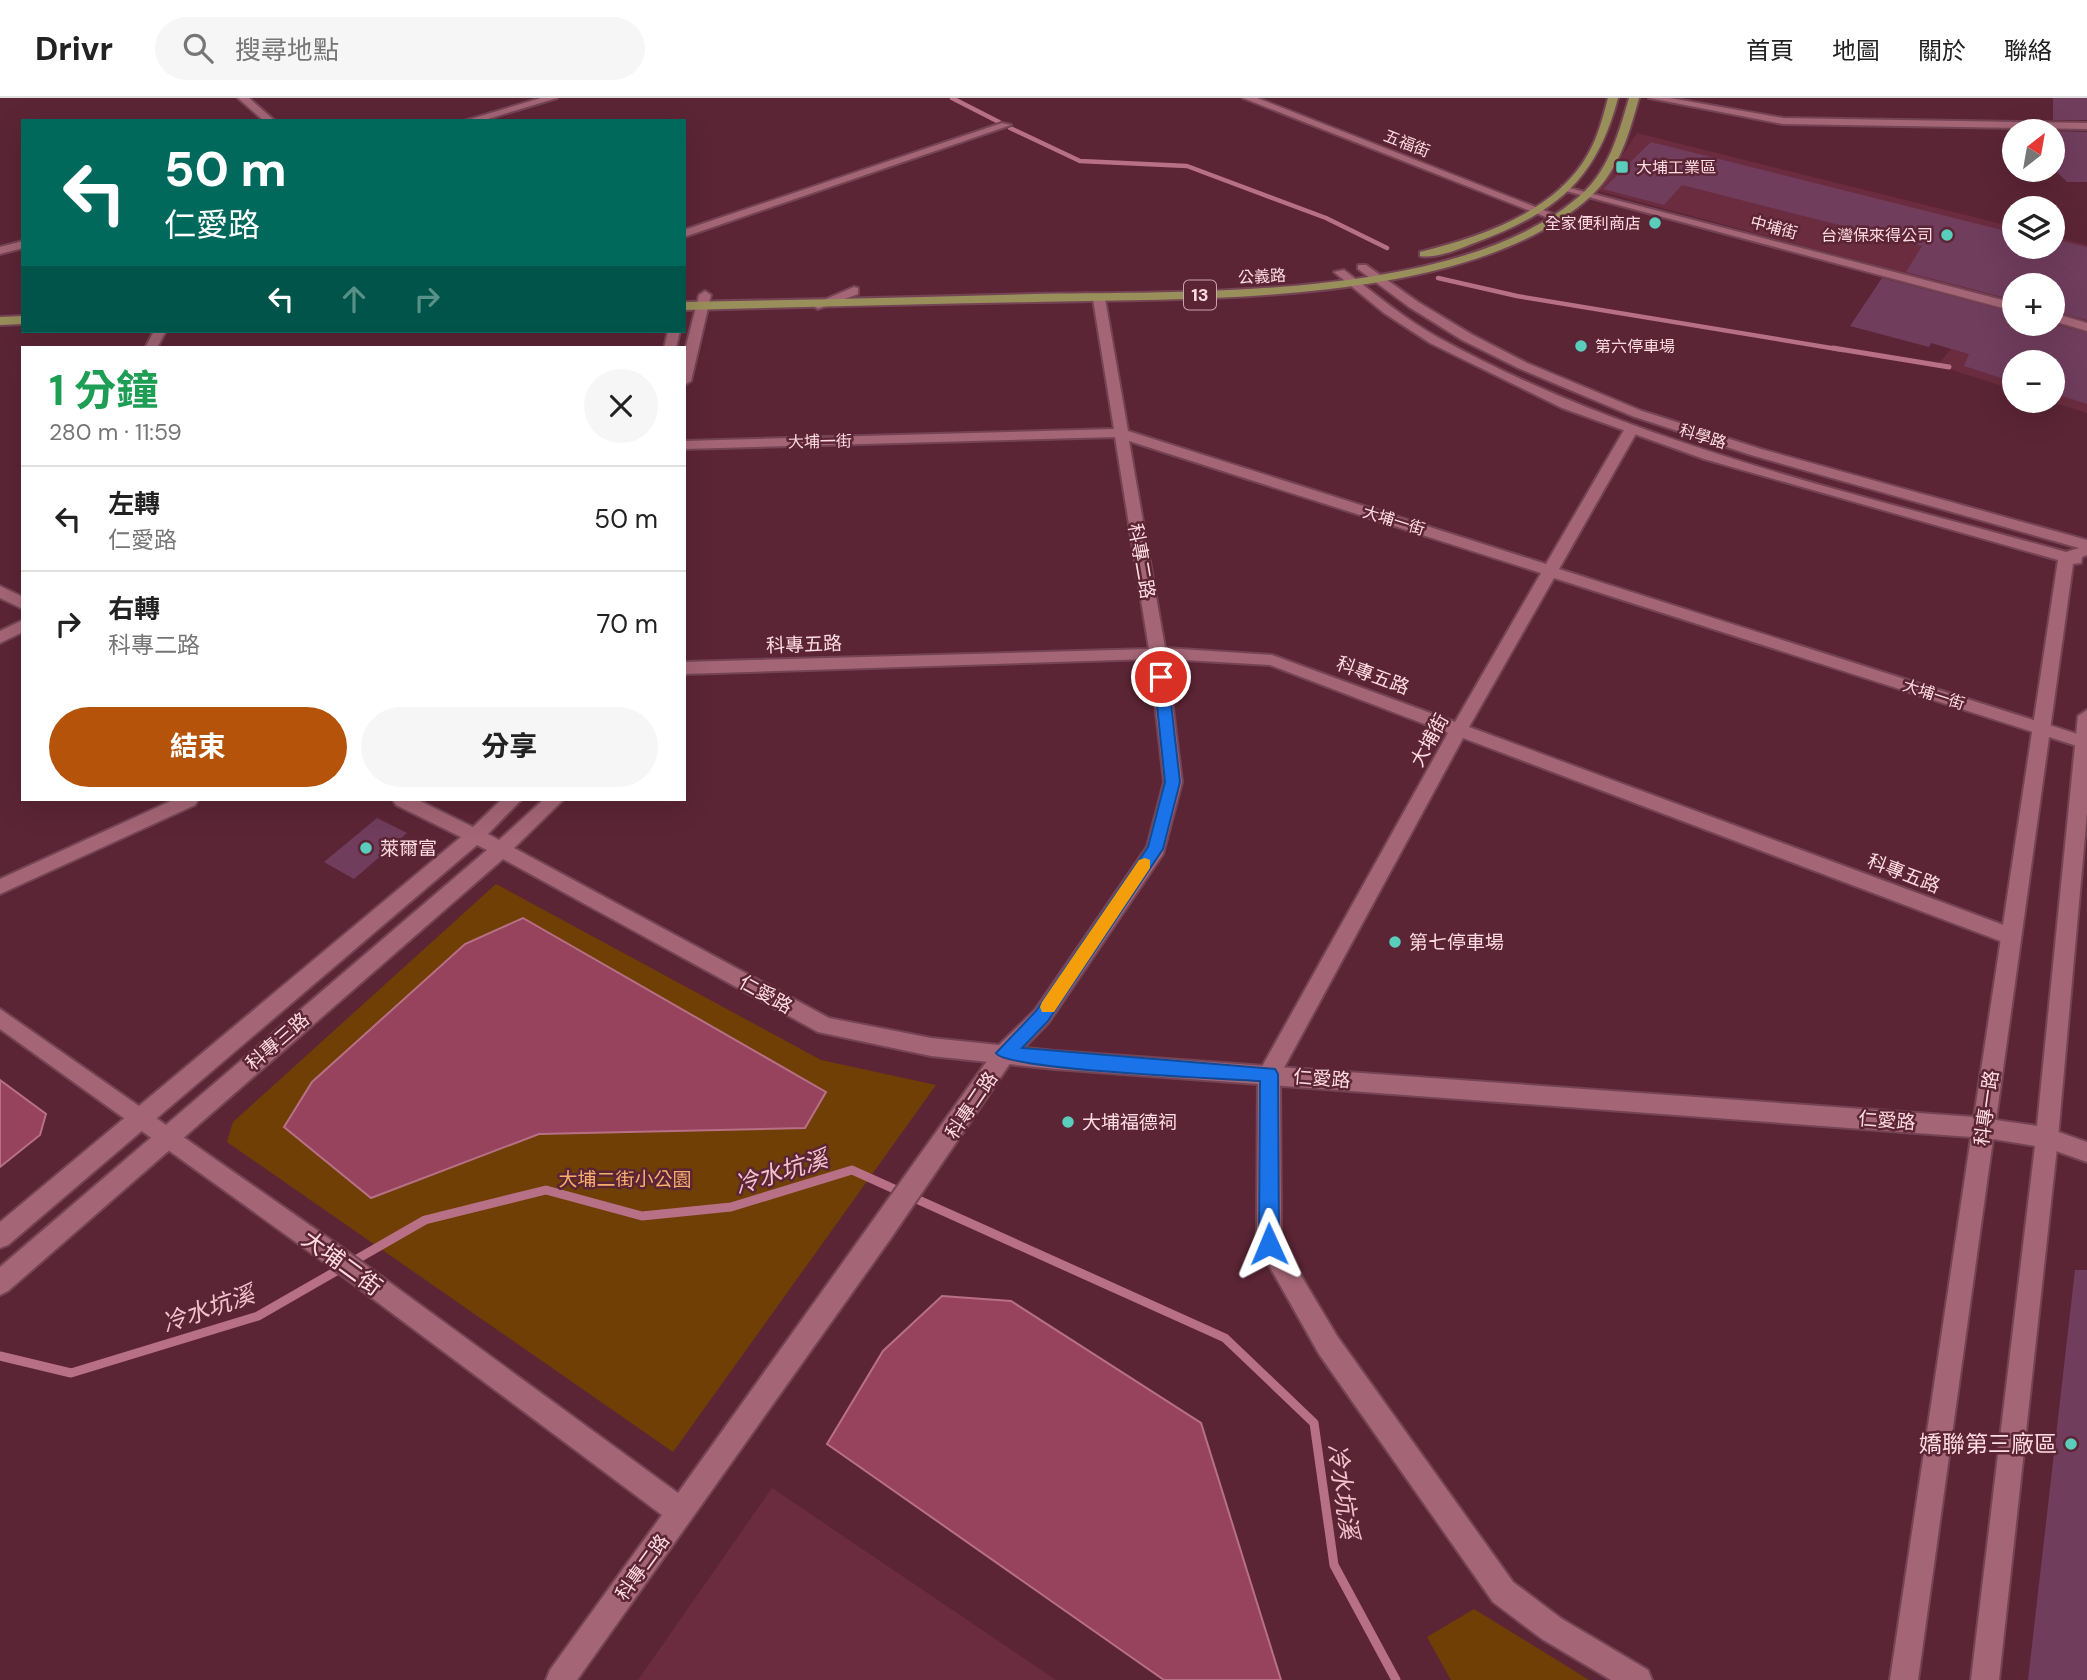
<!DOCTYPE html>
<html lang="zh-TW">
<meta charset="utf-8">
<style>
:root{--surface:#fff;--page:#f6f6f6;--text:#222;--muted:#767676;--line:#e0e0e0;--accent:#b45309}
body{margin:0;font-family:"DM Sans","Noto Sans TC",sans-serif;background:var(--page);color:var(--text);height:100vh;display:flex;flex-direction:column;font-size:26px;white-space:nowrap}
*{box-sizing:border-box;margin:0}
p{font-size:23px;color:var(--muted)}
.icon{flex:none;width:38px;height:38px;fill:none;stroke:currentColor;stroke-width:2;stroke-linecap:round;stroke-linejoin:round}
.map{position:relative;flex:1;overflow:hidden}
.drawer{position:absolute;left:21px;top:248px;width:665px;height:455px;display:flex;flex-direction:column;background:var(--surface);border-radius:0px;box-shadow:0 7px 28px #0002}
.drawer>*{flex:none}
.top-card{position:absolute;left:21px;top:21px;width:665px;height:214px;border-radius:0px;box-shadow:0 7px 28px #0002;background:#00695c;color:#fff;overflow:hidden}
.needle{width:46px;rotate:31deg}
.controls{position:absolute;left:2002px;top:21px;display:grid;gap:14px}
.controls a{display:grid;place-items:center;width:63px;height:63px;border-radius:50%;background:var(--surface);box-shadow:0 7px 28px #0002;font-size:35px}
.pin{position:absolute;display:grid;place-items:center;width:60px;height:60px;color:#fff;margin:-30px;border:4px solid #fff;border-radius:50%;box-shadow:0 2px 7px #0007}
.me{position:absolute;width:77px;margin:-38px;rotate:359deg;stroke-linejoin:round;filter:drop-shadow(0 0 5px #0008)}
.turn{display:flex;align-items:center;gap:24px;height:147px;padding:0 28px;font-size:32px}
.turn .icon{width:91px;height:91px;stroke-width:2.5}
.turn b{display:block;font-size:49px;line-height:60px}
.lanes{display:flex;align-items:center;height:66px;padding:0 28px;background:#0003;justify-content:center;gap:35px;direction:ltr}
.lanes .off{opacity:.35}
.round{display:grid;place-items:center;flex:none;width:74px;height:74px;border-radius:37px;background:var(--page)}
.head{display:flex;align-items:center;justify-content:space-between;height:119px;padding:0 28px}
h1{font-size:42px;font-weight:700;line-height:52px;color:#1e9e55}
.primary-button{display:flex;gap:14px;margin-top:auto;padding:14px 28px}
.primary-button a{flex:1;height:80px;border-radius:42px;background:var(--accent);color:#fff;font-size:28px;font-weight:700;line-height:80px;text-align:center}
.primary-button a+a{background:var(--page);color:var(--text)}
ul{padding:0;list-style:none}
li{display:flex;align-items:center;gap:21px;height:105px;padding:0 28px;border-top:2px solid var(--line)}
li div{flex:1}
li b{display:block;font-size:26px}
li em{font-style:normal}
header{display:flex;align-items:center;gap:42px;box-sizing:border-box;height:98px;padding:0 35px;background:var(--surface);border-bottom:2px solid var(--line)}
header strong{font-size:33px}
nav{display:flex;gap:38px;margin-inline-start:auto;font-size:24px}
.search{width:490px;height:63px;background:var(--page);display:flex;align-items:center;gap:18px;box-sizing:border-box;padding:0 24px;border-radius:38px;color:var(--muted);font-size:26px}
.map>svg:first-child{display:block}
.built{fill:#6b2c40;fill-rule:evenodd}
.green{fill:#6f3f05}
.water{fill:#98435d;stroke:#b77085;stroke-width:2}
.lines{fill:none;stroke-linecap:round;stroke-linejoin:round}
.stream-far2{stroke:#b77085;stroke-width:4.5}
.stream-far1{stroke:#b77085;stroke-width:5}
.stream{stroke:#b77085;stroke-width:9}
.building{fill:#703d5d}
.minor-casing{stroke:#744455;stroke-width:4}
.tertiary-casing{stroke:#744455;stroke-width:4}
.primary-casing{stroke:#744455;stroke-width:4}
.minor{fill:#a46576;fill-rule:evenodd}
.tertiary{fill:#a46576;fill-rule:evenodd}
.primary{fill:#988f5a;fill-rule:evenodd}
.route{fill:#1a73e8;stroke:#114b97;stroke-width:2}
.slow{fill:#f59e0b}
.poi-dot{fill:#5acebd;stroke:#5c2536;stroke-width:2.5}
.labels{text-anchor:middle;stroke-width:5;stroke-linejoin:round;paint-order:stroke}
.far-street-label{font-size:16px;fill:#fedae2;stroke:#5c2536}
.far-poi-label{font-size:16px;fill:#fedae2;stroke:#5c2536;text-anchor:start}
.shield{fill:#5c2536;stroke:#cda4ae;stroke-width:2}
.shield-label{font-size:18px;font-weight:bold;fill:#fedae2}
.street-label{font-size:19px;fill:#fedae2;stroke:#5c2536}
.poi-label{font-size:19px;fill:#fedae2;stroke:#5c2536;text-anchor:start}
.park-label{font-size:19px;fill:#f6ae6c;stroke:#5c2536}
.near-street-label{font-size:23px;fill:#fedae2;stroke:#5c2536}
.near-poi-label{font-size:23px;fill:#fedae2;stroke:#5c2536;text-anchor:end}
.near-water-label{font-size:24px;font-style:italic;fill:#f4c2ce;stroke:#5c2536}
</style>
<header>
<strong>Drivr</strong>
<div class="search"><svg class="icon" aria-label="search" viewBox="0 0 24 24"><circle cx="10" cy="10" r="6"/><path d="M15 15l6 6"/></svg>搜尋地點</div>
<nav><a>首頁</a><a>地圖</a><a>關於</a><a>聯絡</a></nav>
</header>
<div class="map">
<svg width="2087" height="1582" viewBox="0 0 2087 1582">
<rect width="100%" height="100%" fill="#5c2536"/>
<g class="built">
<path d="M1637,35L2014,129V149H2053V138L2087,147V315L2049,303H2053V264H2014V292L1937,267L1996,200L1599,93ZM2014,187H2053V226H2014Z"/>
<polygon points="772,1390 1056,1582 638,1582"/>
</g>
<g class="green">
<polygon points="496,786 821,962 936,987 673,1354 227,1044 233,1024"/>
<polygon points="1474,1511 1589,1582 1451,1582 1427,1539"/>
</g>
<g class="water">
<polygon points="523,820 826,994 805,1030 539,1036 371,1100 284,1029 312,984 465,846"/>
<polygon points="0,982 46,1016 40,1037 0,1069"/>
<polygon points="942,1198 1011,1203 1201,1325 1281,1582 1164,1582 827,1346 883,1253"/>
</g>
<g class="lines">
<g class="stream-far2">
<polyline points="952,0 999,24"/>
<polyline points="1010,30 1080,63 1187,68 1326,120 1387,150"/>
<polyline points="1438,180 1517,198 1843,252"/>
</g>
<polyline class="stream-far1" points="1833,250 1949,269"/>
<polyline class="stream" points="0,1258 71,1275 258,1218 425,1122 546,1092 642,1118 731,1109 852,1072 1225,1240 1314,1325 1334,1467 1396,1582"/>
</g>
<g class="building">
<rect x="2053" y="0" width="34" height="22"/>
<polygon points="2053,33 2087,34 2087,84 2067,84 2053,70"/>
<polygon points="1651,44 2014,135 2014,149 2053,149 2053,141 2087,149 2087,222 2053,213 2053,187 2014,187 2014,202 1906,174 1922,148 1682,87 1664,107 1603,91"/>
<polygon points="1882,180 2014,215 2014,226 2053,226 2087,235 2087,306 2053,295 2053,264 2014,264 2014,284 1964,268 1969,256 1931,245 1929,249 1850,228"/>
<polygon points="377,720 407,735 354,781 324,764"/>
<polygon points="2075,1172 2087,1172 2087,1582 2028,1582"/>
</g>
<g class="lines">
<g class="minor-casing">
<g id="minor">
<polygon points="238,0 249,0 275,23 264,23"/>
<polygon points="541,0 557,0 481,23 464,23"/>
<polygon points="1243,0 1257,0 1561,119 1551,121"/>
<polygon points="1649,0 1670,0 1783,20 2087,25 2087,31 1783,26"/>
<polygon points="1002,25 1011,27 684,139 684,132"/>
<polygon points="1562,88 2014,205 2014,213 1562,92"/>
<polygon points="23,143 23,150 0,156 0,149"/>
<polygon points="854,189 858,190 858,196 818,211 812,207"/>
<path d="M1099,197L1105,201L1128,333L1546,466L1624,332L1636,329L1638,332L1559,471L2087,639V649L2077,648L1554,480L1469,629L2017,832L2020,838L2017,844H2003L1463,640L1280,977L1281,1144L1337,1238L1513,1484L1562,1521L1648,1572L1652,1582H1611L1542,1541L1493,1504L1319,1256L1257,1146L1258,976L1448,635L1270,567L1167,561L1182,684L1163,756L1049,924L1013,961L891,1140L577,1582H546L550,1572L662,1417L325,1165L0,931V911L341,1149L678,1395L997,949L1035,912L1147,749L1164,684L1150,561L684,576V564L1149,551L1115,339L684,351V343L1114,331L1093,201ZM1129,343L1541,475L1455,624L1272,557L1165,550Z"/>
<polygon points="2053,215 2087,225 2087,233 2053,223"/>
<polygon points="154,233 166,233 157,250 145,250"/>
<polygon points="23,522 23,534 0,545 0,533"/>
<polygon points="173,702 198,702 195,707 0,796 0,781"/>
<polygon points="2047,1030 2087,1044 2087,1064 2039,1047 2036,1040 2039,1033"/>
</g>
</g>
<g class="tertiary-casing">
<g id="tertiary">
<path d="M1358,167H1366L1418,204L1471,236L1527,265L1642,313L1761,351L2087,442V457L2082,459L2081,465L2073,466L1996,1022L2037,1028L2078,618L2087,612V715L2058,1040L1999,1582H1971L2035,1048L1993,1041L1918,1582H1890L1971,1039L1055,971L931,958L818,934L503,761L8,1193L0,1197V1169L487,752L477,747L8,1147L0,1150V1124L461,739L396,707L393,702H418L473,729L501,702H521L488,736L499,742L543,702H563L514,750L829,920L931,940L1055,953L1974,1019L2058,462L1704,361L1562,310L1430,245L1384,215L1334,174L1344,172C1375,196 1405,221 1439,240C1633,347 1855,395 2066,454L2079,450L1751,357L1632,318L1518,270L1462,242L1409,209L1358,171Z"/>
<polygon points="705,193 711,197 691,283 684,287 684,256 699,197"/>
<polygon points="668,233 680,233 676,250 664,250"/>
<polygon points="0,488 23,499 23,511 0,500"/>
</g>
</g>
<g class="primary-casing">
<g id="primary">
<path d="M1608,0H1618C1596,83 1556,114 1477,144C1461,150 1437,161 1420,158V154C1480,139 1556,114 1588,56C1598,39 1603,19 1608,0Z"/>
<path d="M1629,0H1639C1629,36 1619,72 1591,98C1469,210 1191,200 1034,204C917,206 801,209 684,212V204C800,202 917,199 1033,196C1186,193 1465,204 1584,94C1610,69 1619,34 1629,0Z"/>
<polygon points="23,218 23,226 0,227 0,219"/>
</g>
</g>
<use href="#minor" class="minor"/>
<use href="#tertiary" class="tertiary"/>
<use href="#primary" class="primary"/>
</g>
<path class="route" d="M1161,574L1168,579L1180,684L1163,751L1048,923L1022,950L1275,971L1278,976L1279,1146L1276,1152L1269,1155L1262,1152L1259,1146L1260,983C1227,981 1005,972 996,955L1036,913L1148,749L1165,684L1154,579Z"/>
<polygon class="slow" points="1145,760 1150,762 1150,770 1054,914 1042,914 1040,909 1042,904 1139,762"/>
<g class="poi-dot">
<rect x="1615" y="62" width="14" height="14" rx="3.5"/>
<circle cx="1655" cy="125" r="7"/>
<circle cx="1947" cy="137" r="7"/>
<circle cx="1581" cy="248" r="7"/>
<circle cx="366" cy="750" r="7"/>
<circle cx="1395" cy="844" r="7"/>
<circle cx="1068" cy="1024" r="7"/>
<circle cx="2071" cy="1346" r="7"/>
</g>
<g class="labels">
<g class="far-street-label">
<text transform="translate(1407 45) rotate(21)" y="6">五福街</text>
<text transform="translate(1774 129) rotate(15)" y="6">中埔街</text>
<text transform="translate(1262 178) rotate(-3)" y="6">公義路</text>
<text transform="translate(1703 338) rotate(17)" y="6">科學路</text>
<text transform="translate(820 343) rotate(-1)" y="6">大埔一街</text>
<text transform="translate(1394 422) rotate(17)" y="6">大埔一街</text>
<text transform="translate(1934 596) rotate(18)" y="6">大埔一街</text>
</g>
<g class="far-poi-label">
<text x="1636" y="75">大埔工業區</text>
<text x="1641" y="131" text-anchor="end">全家便利商店</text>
<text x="1933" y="143" text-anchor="end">台灣保來得公司</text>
<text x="1595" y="254">第六停車場</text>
</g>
<rect class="shield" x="1184" y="182.5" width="32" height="29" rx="5"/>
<g class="shield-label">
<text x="1200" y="203">13</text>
</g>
<g class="street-label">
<text transform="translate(1142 463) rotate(80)" y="7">科專二路</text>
<text transform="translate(804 546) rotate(-2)" y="7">科專五路</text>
<text transform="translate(1373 577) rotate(20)" y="7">科專五路</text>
<text transform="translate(1429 642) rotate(-61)" y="7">大埔街</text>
<text transform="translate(1904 775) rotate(21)" y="7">科專五路</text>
<text transform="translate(766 896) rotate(29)" y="7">仁愛路</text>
<text transform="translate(277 943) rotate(-41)" y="7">科專三路</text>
<text transform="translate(1322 980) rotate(4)" y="7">仁愛路</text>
<text transform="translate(971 1007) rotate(-56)" y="7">科專二路</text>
<text transform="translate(1986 1010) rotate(-82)" y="7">科專一路</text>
<text transform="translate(1887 1022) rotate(4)" y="7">仁愛路</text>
<text transform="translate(642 1469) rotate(-54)" y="7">科專二路</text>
</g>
<g class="poi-label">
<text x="380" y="757">萊爾富</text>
<text x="1409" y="851">第七停車場</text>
<text x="1082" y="1031">大埔福德祠</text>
</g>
<g class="park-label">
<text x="625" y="1088">大埔二街小公園</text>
</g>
<g class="near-street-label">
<text transform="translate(342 1165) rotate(36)" y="8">大埔二街</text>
</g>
<g class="near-poi-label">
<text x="2057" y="1354">嬌聯第三廠區</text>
</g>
<g class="near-water-label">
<text transform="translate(781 1074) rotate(-17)" y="8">冷水坑溪</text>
<text transform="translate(208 1211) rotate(-19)" y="8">冷水坑溪</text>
<text transform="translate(1343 1393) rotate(82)" y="8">冷水坑溪</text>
</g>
</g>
</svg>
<div class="controls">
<a><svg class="needle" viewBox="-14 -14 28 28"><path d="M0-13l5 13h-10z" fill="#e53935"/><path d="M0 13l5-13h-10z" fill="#767676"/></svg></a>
<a><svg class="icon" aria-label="layers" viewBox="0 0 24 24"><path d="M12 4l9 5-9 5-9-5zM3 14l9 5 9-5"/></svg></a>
<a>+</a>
<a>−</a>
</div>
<div class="pin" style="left:1161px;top:579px;background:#d93025"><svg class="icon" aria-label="arrive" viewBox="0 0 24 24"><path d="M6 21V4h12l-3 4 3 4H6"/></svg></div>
<svg class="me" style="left:1269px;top:1146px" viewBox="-20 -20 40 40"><path d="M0-17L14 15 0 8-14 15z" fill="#1a73e8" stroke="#fff" stroke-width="4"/></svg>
<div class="top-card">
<div class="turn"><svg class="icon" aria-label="left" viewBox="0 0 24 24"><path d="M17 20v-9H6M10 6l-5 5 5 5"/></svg><div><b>50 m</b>仁愛路</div></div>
<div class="lanes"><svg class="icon" aria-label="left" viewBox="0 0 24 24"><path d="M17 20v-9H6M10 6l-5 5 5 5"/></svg><svg class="icon off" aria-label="ahead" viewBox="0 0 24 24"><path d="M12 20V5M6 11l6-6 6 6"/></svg><svg class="icon off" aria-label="right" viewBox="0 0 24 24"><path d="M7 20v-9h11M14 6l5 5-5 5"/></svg></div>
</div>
<section class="drawer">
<div class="head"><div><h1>1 分鐘</h1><p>280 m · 11:59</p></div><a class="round"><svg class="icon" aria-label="close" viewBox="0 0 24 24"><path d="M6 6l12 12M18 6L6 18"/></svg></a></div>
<ul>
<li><svg class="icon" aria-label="left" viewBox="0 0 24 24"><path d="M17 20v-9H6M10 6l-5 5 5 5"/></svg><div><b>左轉</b><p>仁愛路</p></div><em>50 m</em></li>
<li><svg class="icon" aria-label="right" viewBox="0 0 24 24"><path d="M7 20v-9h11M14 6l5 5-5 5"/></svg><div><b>右轉</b><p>科專二路</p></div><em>70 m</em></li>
</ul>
<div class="primary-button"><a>結束</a><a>分享</a></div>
</section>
</div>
